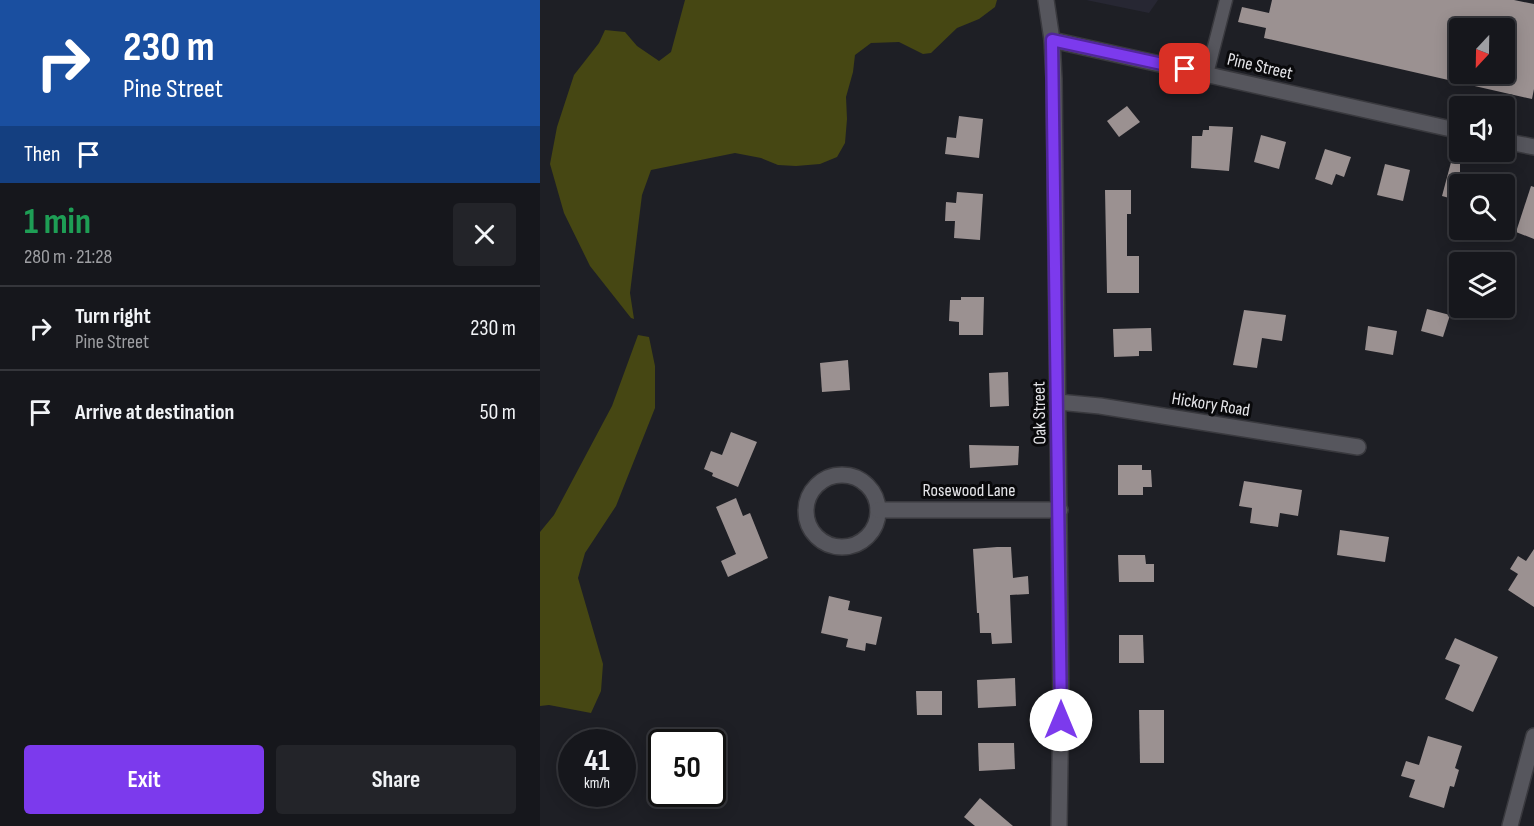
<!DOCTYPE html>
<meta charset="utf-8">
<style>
:root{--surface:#16171c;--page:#232429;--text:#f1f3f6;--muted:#9e9fa3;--line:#35363b;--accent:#7c3aed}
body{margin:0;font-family:"Sofia Sans Condensed",sans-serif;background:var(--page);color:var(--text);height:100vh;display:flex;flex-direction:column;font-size:22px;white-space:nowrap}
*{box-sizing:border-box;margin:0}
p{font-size:20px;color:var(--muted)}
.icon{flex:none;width:33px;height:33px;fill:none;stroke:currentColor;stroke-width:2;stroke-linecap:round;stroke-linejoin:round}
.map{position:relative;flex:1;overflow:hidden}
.details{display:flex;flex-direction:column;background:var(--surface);width:540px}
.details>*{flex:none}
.hud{background:#1a4fa0;color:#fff;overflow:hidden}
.needle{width:39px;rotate:202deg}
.buttons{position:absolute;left:909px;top:18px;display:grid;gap:12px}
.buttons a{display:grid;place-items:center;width:66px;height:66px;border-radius:6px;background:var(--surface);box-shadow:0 3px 15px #0003,0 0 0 2px var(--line);font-size:30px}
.speed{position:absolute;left:18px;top:729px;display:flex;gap:12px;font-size:30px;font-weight:700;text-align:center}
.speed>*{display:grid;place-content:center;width:78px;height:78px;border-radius:50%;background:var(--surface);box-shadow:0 3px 15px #0003,0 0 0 2px var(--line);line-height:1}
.speed small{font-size:15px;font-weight:400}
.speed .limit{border:3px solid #111;border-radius:9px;background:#fff;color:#111}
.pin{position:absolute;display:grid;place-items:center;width:51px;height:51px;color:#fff;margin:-26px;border-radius:12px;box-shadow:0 3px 9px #0006}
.me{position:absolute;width:66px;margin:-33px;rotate:0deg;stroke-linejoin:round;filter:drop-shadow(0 0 4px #0008)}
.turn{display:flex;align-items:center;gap:21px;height:126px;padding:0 24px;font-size:27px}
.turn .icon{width:78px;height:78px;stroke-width:2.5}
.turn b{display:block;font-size:42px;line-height:51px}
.then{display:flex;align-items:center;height:57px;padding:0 24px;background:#0003;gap:12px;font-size:22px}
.round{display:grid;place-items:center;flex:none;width:63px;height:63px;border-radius:6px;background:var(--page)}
.overview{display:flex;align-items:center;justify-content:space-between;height:102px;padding:0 24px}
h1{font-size:36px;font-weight:700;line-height:45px;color:#1e9e55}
.primary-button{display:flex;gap:12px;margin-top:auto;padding:12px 24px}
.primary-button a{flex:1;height:69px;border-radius:6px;background:var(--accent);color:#fff;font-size:24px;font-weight:700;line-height:69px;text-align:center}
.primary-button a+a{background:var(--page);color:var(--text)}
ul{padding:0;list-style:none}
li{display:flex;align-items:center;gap:18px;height:84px;padding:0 24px;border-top:2px solid var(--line)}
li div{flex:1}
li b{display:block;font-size:22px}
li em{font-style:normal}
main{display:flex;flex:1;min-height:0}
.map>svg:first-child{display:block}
.built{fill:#272733}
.green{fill:#464713}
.building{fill:#9b9191;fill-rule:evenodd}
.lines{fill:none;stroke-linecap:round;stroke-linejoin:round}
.service-casing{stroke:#39393e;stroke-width:15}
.minor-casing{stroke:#39393e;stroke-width:18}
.secondary-casing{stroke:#39393e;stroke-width:18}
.service{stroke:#56565d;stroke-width:12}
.minor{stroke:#56565d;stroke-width:15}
.secondary{stroke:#56565d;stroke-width:15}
.route-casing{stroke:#51269a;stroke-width:15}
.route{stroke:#7c3aed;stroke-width:10}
.labels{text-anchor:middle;stroke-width:6;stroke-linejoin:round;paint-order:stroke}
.street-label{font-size:18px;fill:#e5e5e9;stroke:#09090b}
</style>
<main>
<section class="details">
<div class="hud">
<div class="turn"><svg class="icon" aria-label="right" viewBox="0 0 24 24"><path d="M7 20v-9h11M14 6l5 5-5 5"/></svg><div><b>230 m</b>Pine Street</div></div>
<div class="then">Then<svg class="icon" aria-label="arrive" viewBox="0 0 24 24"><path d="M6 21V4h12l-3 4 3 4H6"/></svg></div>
</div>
<div class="overview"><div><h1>1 min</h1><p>280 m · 21:28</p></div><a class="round"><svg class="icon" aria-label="close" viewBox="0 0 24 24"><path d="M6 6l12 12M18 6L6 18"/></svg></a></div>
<ul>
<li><svg class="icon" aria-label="right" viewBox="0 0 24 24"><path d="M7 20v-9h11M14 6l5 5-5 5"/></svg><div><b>Turn right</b><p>Pine Street</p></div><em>230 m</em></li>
<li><svg class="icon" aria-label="arrive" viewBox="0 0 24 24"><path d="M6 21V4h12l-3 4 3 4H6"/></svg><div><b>Arrive at destination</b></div><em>50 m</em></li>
</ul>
<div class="primary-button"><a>Exit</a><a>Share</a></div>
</section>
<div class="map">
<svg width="994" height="826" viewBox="0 0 994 826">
<rect width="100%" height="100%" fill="#1e1f25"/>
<polygon class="built" points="546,0 618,0 609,13"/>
<g class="green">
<polygon points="145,0 457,0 455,7 439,19 417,28 391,53 383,54 359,42 331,43 315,55 313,72 306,97 307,119 305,143 297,157 280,164 256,166 238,165 221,158 195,153 111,170 102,195 99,219 90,293 94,319 91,318 50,266 24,213 10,164 17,127 34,75 59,43 65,30 85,32 97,46 119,61 131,52"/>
<polygon points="98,335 109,337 115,366 115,408 76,506 45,553 38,578 63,664 61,691 51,713 9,705 0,706 0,532 14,515 72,406"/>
</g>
<g class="building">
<path d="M732,0H974L994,4V89L992,99L724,38L726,28L698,22L702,7L729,13ZM920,28H964V74H920Z"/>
<polygon points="587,106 600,122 579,137 567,121"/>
<polygon points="419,116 443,119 439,158 405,154 407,137 416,138"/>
<polygon points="669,126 693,127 689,171 651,168 652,136 662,136 663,130 669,130"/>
<polygon points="721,135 746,142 739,169 714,162"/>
<polygon points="785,149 811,157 804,177 796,174 792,185 775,179"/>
<polygon points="914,151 920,152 920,201 902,196"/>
<polygon points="845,164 870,170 863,201 837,195"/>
<polygon points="991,186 994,187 994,239 976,232"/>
<polygon points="565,190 591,190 591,214 587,214 587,256 599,256 599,293 567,293"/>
<polygon points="417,192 443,194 440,240 414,238 415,221 405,221 406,202 416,203"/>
<polygon points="421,297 444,297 443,335 419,335 419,322 409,321 410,300 421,300"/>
<polygon points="887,309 910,315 903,337 881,331"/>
<polygon points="704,310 746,315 742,341 722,338 717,368 693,365"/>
<polygon points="828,326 857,331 853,355 825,350"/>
<polygon points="611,328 612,351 599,351 599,356 574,357 573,329"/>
<polygon points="308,360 310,390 282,392 280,363"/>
<polygon points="468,372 469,406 450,407 449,373"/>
<polygon points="191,432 217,442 198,487 172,476 173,473 164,469 171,451 182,455"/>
<polygon points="429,445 479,446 478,465 430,468"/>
<polygon points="578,465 602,465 602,470 611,470 612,487 603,487 603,495 578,495"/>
<polygon points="704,481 762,490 758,516 740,513 738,527 710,523 712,508 699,506"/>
<polygon points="196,498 203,516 210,513 228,558 188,577 181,561 196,554 176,507"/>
<polygon points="800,530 849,537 845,562 797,555"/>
<polygon points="457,547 471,547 473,578 488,576 489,594 470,595 472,643 452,644 451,633 440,633 439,613 437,613 433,549"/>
<polygon points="994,549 994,607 968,590 978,574 970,569 978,556 986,561"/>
<polygon points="578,555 605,555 606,564 614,564 614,582 579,582"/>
<polygon points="289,596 310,601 308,610 342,617 336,645 326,643 325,651 306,647 308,639 281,633"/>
<polygon points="579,635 603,635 604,663 579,663"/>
<polygon points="915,638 958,657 933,712 905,699 920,665 905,659"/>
<polygon points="475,678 476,706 438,708 437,680"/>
<polygon points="376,691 402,691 402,715 377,715"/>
<polygon points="599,710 624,710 624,763 600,763"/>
<polygon points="888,736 922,746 915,768 919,770 914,787 910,786 904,808 869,797 875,780 861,776 866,761 879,765"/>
<polygon points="438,743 474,743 475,769 439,771"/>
<polygon points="440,798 473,826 435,826 424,817"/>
</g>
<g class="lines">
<g class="service-casing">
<polyline id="service" points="667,74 686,0"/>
</g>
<g class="minor-casing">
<g id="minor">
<polyline points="518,402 560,406 818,447"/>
<circle cx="302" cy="511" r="36"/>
<polyline points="338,510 520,510"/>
<polyline points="970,826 994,736"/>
</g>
</g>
<g class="secondary-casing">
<g id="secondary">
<polyline points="506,0 512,40 514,79 521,702 519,826"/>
<polyline points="512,40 920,131"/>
<polyline points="964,141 994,147"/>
</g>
</g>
<use href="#service" class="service"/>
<use href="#minor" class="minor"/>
<use href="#secondary" class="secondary"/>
</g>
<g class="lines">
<g class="route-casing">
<polyline id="route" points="521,720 512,40 645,69"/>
</g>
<use href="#route" class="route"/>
</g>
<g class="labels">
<g class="street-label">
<text transform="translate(720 66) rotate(13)" y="6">Pine Street</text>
<text transform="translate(671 404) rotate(9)" y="6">Hickory Road</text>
<text transform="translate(499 413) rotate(-91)" y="6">Oak Street</text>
<text x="429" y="496">Rosewood Lane</text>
</g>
</g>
</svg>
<div class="buttons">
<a><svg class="needle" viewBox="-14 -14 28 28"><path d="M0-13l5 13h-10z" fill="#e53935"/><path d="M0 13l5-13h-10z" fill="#9e9fa3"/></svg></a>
<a><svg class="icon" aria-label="sound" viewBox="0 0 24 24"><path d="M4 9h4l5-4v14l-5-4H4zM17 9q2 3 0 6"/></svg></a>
<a><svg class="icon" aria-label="search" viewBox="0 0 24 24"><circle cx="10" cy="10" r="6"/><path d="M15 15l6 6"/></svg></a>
<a><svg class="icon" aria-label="layers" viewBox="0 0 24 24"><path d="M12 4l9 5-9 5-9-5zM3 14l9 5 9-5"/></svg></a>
</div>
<div class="speed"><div>41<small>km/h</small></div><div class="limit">50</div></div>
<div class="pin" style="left:645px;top:69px;background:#d93025"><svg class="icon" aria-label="arrive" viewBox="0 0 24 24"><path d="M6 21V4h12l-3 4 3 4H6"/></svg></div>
<svg class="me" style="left:521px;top:720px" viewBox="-20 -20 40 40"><circle r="19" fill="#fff"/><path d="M0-13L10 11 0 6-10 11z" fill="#7c3aed"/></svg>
</div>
</main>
